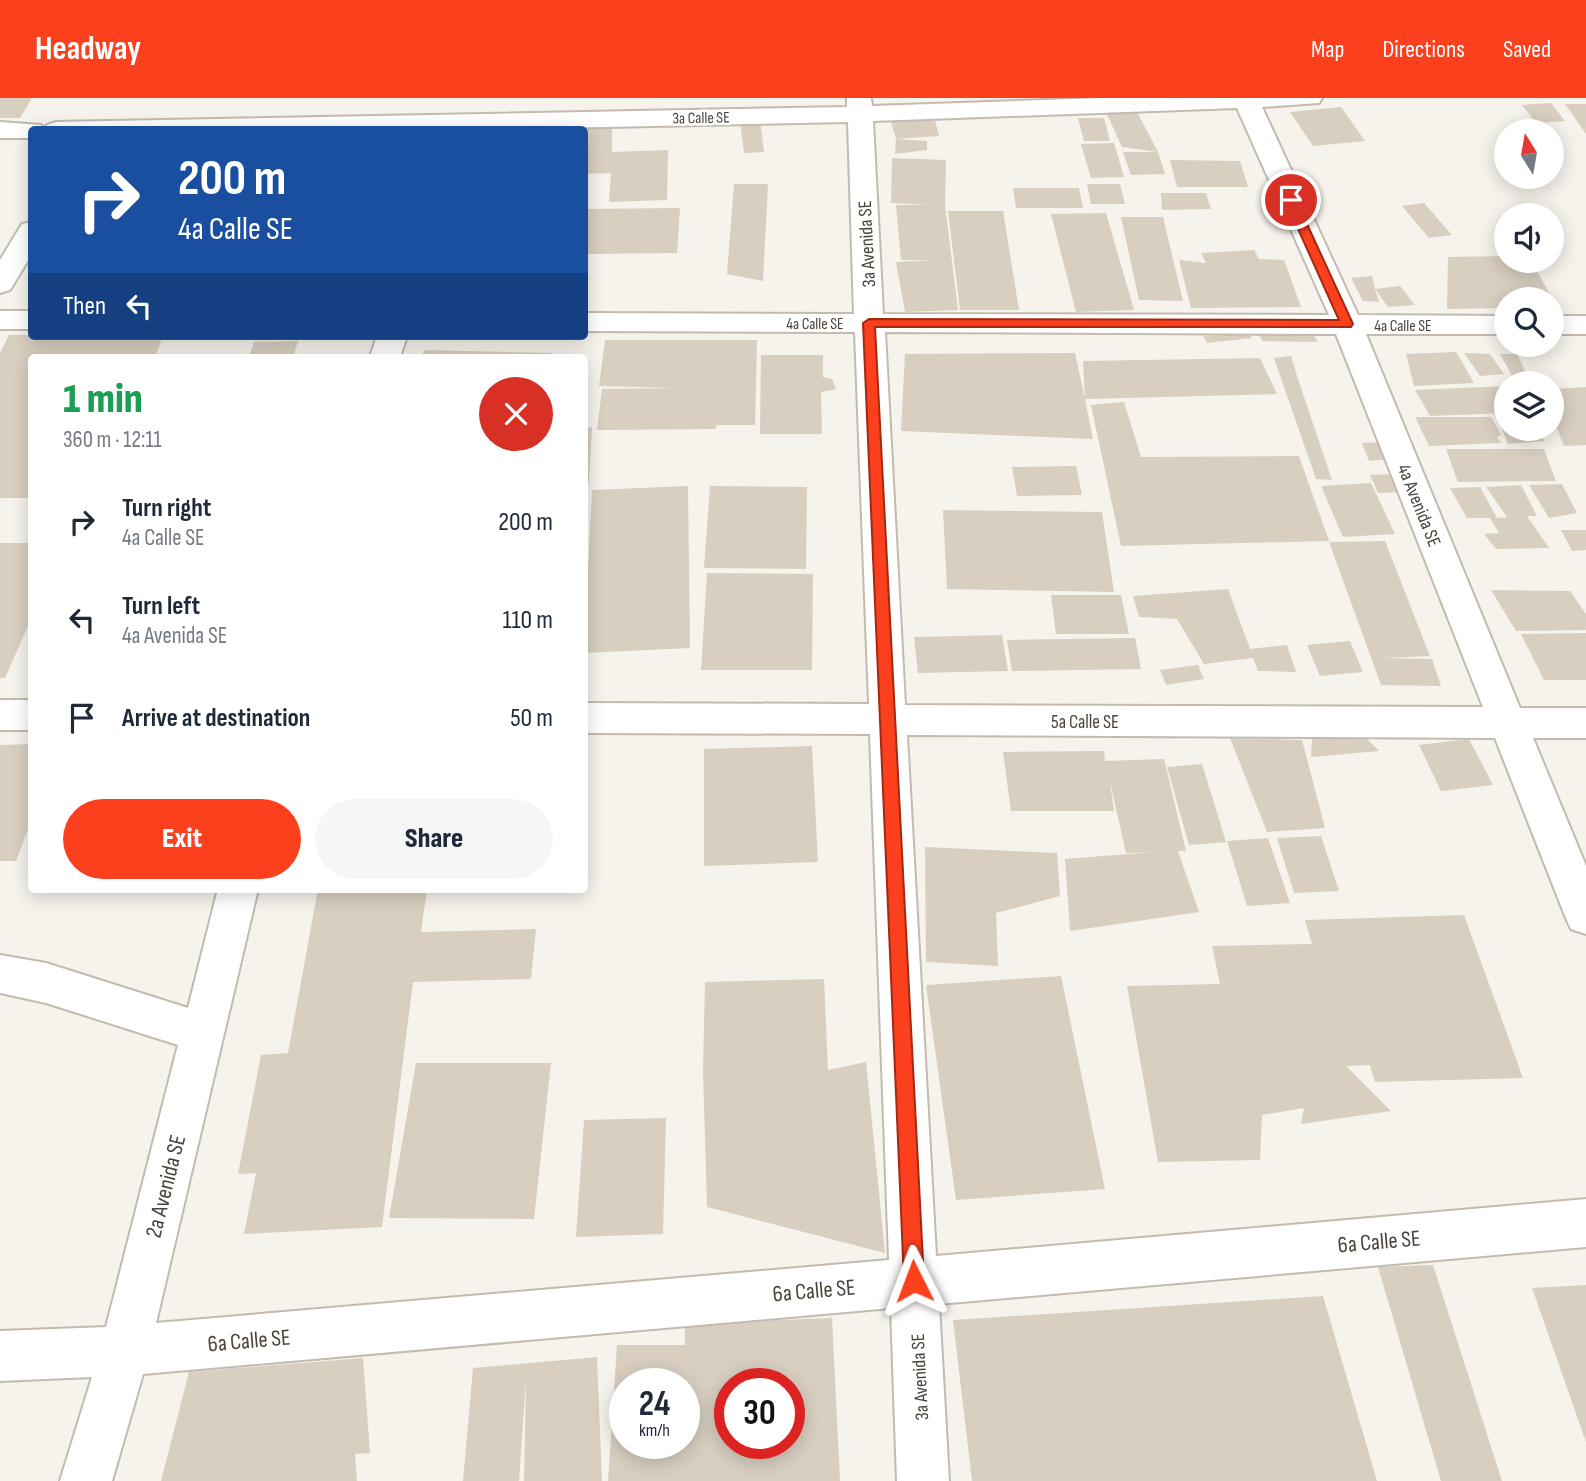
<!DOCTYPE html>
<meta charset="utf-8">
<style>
:root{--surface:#fff;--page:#f6f6f7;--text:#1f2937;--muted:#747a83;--accent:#fc3f1d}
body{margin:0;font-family:"Sofia Sans Condensed",sans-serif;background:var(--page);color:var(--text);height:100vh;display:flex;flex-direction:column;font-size:26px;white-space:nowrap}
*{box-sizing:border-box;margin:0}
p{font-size:23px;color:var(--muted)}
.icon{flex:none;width:38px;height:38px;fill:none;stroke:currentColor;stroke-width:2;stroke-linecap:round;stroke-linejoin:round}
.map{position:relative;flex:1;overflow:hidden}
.drawer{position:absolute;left:28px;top:256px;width:560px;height:539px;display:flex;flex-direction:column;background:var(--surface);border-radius:7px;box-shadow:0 4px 18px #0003}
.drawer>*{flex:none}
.hud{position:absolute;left:28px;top:28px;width:560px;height:214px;border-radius:7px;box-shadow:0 4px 18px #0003;background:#1a4fa0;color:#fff;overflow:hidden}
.needle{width:46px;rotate:349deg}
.tools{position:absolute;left:1494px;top:21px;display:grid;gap:14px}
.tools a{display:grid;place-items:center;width:70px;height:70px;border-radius:50%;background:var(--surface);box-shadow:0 4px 18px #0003;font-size:35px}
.speed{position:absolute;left:609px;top:1270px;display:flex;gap:14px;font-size:35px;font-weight:700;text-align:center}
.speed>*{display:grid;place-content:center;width:91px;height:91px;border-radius:50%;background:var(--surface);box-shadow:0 4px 18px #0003;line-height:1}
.speed small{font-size:18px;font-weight:400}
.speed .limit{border:10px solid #d22;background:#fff;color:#111}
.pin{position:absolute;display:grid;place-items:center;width:60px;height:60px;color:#fff;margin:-30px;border:4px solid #fff;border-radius:50%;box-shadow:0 2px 7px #0007}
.me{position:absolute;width:77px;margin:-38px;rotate:357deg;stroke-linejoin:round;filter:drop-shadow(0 0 5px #0008)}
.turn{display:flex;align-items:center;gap:24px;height:147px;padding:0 35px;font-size:32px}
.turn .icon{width:91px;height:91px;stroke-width:2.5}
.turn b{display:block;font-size:49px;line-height:60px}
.then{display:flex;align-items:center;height:66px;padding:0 35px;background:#0003;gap:14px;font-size:26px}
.round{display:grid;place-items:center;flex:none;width:74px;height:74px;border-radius:37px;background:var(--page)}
.headline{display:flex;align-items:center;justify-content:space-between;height:119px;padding:0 35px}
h1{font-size:42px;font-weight:800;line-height:52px;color:#1e9e55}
.action{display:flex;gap:14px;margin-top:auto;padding:14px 35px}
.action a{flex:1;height:80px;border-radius:42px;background:var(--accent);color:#fff;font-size:28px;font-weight:800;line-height:80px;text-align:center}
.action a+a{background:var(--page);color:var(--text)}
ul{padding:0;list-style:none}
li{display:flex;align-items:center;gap:21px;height:98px;padding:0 35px}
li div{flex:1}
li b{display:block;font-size:26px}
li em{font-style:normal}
header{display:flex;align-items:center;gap:42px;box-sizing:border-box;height:98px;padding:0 35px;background:var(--accent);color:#fff}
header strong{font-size:33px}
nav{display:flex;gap:38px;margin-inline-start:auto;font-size:24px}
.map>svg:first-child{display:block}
.building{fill:#d8cfc1;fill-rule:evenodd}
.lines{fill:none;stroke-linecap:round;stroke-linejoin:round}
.minor-casing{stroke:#c2bbae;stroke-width:4}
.minor{fill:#fff;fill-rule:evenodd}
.route{fill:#fc3f1d;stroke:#a42913;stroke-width:2}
.labels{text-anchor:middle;stroke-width:5;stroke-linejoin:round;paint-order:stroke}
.far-street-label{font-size:16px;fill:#4b4439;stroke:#fff}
.street-label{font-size:19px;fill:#4b4439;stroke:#fff}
.near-street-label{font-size:23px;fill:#4b4439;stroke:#fff}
</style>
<header>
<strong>Headway</strong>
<nav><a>Map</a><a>Directions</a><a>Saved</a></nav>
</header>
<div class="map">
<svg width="1586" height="1383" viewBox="0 0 1586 1383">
<rect width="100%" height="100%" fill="#f6f3ec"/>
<g class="building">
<polygon points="0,0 32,0 20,20 0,20"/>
<polygon points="1551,5 1565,23 1536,25 1522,7"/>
<polygon points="1565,6 1586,6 1586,36"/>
<polygon points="1341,9 1365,43 1313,48 1290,14"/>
<polygon points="1136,12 1158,54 1122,49 1106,14"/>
<polygon points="1078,20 1104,20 1110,43 1084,43"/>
<polygon points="760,22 764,54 744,55 740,23"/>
<polygon points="935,22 939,38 896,41 891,24"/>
<polygon points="612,24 612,54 668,52 667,102 609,104 611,75 584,76 584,25"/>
<polygon points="896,41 927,43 927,52 895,56"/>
<polygon points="1114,45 1124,79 1091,80 1081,46"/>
<polygon points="1123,54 1158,54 1165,76 1131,77"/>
<polygon points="892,60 946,62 945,107 958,212 905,214 896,164 933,162 901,162 896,107 930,107 891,105"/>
<polygon points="1170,62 1240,63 1248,89 1177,89"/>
<polygon points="734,86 768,86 763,183 727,176"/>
<polygon points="1087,86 1120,86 1125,106 1091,106"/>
<polygon points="1013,90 1079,90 1083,110 1016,110"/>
<polygon points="1161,95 1206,95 1211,111 1162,112"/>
<polygon points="1424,105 1452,137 1429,140 1402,108"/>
<polygon points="680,110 677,155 584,156 584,111"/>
<polygon points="948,113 1003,113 1019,212 960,212"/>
<polygon points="1106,115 1134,212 1076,214 1051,116"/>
<polygon points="1121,119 1163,119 1183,203 1139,202"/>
<polygon points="1254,152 1259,161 1284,162 1301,209 1191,210 1179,162 1206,165 1201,155"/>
<polygon points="1507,158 1507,163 1531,163 1558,210 1552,210 1552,201 1507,201 1507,210 1447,211 1448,159"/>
<polygon points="1372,178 1375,191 1400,188 1415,207 1388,209 1375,191 1379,204 1363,203 1351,180"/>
<polygon points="1249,236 1252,240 1207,245 1203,238"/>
<polygon points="1259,236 1313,236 1318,244 1262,243"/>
<polygon points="9,237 163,238 155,259 32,259 32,400 0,400 0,255"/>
<polygon points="605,242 757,242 755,327 717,327 715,331 597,332 602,291 675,290 599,288"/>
<polygon points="298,243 293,259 249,259 254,244"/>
<polygon points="424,252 553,255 552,259 422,259"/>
<polygon points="1456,254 1474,285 1414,288 1406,256"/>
<polygon points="1075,255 1085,301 1083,263 1260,260 1277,296 1085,301 1093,341 901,333 905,256"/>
<polygon points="1464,255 1490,256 1504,276 1480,278"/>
<polygon points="1500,256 1517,256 1531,285 1516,285"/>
<polygon points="761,257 823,257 823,279 832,281 836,291 821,294 822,336 760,336"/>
<polygon points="1291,258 1297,278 1332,382 1316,381 1274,260"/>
<polygon points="1507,288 1507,315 1430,318 1415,292"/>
<polygon points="1586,289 1586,347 1564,348 1552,318 1552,291"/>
<polygon points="1124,304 1141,359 1299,358 1329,443 1121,448 1091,307"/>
<polygon points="1415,319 1491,319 1501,337 1497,339 1501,345 1429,348"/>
<polygon points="1499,323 1507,323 1507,331 1536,331 1545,343 1508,346"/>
<polygon points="592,329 589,385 584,385 584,330"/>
<polygon points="1380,344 1388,361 1369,363 1362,345"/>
<polygon points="1446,351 1544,351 1556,383 1458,384"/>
<polygon points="1076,368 1082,397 1017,398 1012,369"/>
<polygon points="1395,376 1403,394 1378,395 1370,377"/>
<polygon points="1371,385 1395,436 1343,439 1321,388"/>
<polygon points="1562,386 1577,415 1549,420 1529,387"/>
<polygon points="1521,387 1537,418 1527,418 1549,450 1496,451 1484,436 1499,435 1490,420 1467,420 1450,390 1480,389 1497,420 1507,419 1486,389"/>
<polygon points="688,388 690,550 584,555 592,392"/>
<polygon points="710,388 807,389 806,471 704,470"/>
<polygon points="943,412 1102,414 1114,494 947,491"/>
<polygon points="1561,432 1586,432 1586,452 1572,453"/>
<polygon points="1385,443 1430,558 1382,560 1432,561 1441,588 1381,587 1329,444"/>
<polygon points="0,445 32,445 32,519 5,580 0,580"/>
<polygon points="707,475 813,476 812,572 701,572"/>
<polygon points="1228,491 1250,551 1287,547 1296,574 1258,573 1253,560 1204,566 1177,521 1139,519 1133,498"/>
<polygon points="1491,492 1570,493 1586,516 1586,532 1516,533"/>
<polygon points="1051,497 1121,497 1129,536 1056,536"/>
<polygon points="1586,535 1586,582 1544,582 1521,536"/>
<polygon points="1002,537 1008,573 918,575 914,539"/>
<polygon points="1135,540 1141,571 1012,573 1007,542"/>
<polygon points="1350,543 1363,574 1320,578 1307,547"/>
<polygon points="1198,567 1204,581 1166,587 1160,572"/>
<polygon points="1365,639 1379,653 1311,659 1312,640"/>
<polygon points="1230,640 1302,642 1325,730 1267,734"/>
<polygon points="1469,641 1493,687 1441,693 1419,647"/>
<polygon points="32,646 32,721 16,763 0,763 0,647"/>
<polygon points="812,648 818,764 704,768 704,651"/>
<polygon points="1104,653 1105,663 1164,661 1186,753 1178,753 1199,814 1070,833 1065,761 1153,754 1126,755 1110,684 1114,713 1011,713 1003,654"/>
<polygon points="1202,666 1226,744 1189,747 1167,669"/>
<polygon points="1321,738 1339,793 1294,795 1277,740"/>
<polygon points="1268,740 1290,805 1247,808 1227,743"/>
<polygon points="925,749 1057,755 1060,798 996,815 998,868 926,864"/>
<polygon points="318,791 427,791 421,834 536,831 531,881 413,884 382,1129 244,1136 256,1075 238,1076 261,957 288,955"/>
<polygon points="1464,817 1523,980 1375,984 1370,967 1346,968 1391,1013 1301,1026 1304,1010 1262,1017 1260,1062 1158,1064 1127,888 1220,886 1212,848 1312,846 1305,822"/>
<polygon points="1061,878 1105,1091 956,1102 926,887"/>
<polygon points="824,881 828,972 866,964 885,1155 707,1109 703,974 705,884"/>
<polygon points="416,965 551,965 534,1121 389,1120"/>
<polygon points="666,1020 663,1136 576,1139 584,1022"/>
<polygon points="1433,1167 1502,1383 1441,1383 1378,1169"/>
<polygon points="1586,1187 1586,1344 1532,1190"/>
<polygon points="1323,1198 1377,1383 972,1383 953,1222"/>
<path d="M832,1220L840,1383H608L617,1247H685V1226ZM625,1286H684V1346H625ZM730,1286H789V1346H730Z"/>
<polygon points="597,1259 602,1383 524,1383 526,1282 519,1383 463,1383 473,1270"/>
<polygon points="363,1260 370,1355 355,1356 357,1383 161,1383 189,1274"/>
</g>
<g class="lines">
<g class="minor-casing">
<g id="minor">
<path d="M847,0H871L872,8L1101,0H1322L1319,5L1262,9L1358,217L1507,218V236H1366L1520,610H1586V640H1533L1586,768V836L1571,831L1565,818L1495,640L907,637L936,1158L1586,1101V1149L939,1206L949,1383H897L891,1210L143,1276L112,1383H60L92,1279L0,1283V1233L106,1229L178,947L46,905L0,895V857L46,865L188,910L218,791H258L156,1225L889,1162L870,636L584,635V605L869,606L855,234L584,233V215L854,216L848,24L460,32H32V40H0V24L41,27L44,31L47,27L56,24L847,9ZM1237,10L1329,217L883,216L873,23ZM885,234L1336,236L1483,609L905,607Z"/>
<polygon points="32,124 32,156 10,192 0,195 0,162 22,126"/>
<rect x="0" y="213" width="32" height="18"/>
<rect x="1552" y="218" width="34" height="18"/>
<polygon points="377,238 407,238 400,259 370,259"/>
<rect x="0" y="602" width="32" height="30"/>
</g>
</g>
<use href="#minor" class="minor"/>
</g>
<polygon class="route" points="1287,100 1296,102 1353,226 1351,229 875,229 924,1183 921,1190 914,1193 907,1190 904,1183 863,225 869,221 1339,222 1285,102"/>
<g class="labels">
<g class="far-street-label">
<text transform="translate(701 19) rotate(-1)" y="6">3a Calle SE</text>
<text x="815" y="231">4a Calle SE</text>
<text x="1403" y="233">4a Calle SE</text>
</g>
<g class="street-label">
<text transform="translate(866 146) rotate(-93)" y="7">3a Avenida SE</text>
<text transform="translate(1420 407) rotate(68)" y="7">4a Avenida SE</text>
<text x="1085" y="630">5a Calle SE</text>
<text transform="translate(919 1279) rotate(-93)" y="7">3a Avenida SE</text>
</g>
<g class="near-street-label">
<text transform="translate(165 1088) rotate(-76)" y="8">2a Avenida SE</text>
<text transform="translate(1379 1143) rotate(-5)" y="8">6a Calle SE</text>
<text transform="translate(814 1192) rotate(-5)" y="8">6a Calle SE</text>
<text transform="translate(249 1242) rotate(-5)" y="8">6a Calle SE</text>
</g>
</g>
</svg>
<div class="tools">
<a><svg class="needle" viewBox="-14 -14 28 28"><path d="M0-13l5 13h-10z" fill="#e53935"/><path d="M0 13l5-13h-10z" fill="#747a83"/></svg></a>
<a><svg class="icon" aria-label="sound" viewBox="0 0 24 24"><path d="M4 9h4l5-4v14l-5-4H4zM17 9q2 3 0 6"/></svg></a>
<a><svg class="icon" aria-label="search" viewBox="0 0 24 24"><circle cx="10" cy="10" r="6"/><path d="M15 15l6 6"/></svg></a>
<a><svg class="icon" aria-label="layers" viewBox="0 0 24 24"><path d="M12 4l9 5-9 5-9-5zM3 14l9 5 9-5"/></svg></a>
</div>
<div class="speed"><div>24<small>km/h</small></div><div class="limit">30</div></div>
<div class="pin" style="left:1291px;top:102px;background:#d93025"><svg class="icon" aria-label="arrive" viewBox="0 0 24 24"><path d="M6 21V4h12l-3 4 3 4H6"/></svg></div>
<svg class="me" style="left:914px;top:1183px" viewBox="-20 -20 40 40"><path d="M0-17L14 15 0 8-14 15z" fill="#fc3f1d" stroke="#fff" stroke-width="4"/></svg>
<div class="hud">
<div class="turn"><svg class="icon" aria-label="right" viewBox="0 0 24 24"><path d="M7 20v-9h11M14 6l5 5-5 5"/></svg><div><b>200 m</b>4a Calle SE</div></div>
<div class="then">Then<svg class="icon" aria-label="left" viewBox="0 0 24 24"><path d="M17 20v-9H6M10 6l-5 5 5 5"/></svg></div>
</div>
<section class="drawer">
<div class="headline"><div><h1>1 min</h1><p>360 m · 12:11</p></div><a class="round" style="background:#d93025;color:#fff"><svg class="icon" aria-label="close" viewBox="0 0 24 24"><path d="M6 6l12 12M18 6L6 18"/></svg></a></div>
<ul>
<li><svg class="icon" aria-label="right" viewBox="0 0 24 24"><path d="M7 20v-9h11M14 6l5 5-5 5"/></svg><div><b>Turn right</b><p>4a Calle SE</p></div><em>200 m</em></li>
<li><svg class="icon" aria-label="left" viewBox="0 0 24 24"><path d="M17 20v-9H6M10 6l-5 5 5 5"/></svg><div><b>Turn left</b><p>4a Avenida SE</p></div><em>110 m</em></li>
<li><svg class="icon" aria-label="arrive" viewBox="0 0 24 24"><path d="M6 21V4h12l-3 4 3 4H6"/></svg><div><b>Arrive at destination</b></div><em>50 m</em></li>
</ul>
<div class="action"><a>Exit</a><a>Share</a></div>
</section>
</div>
